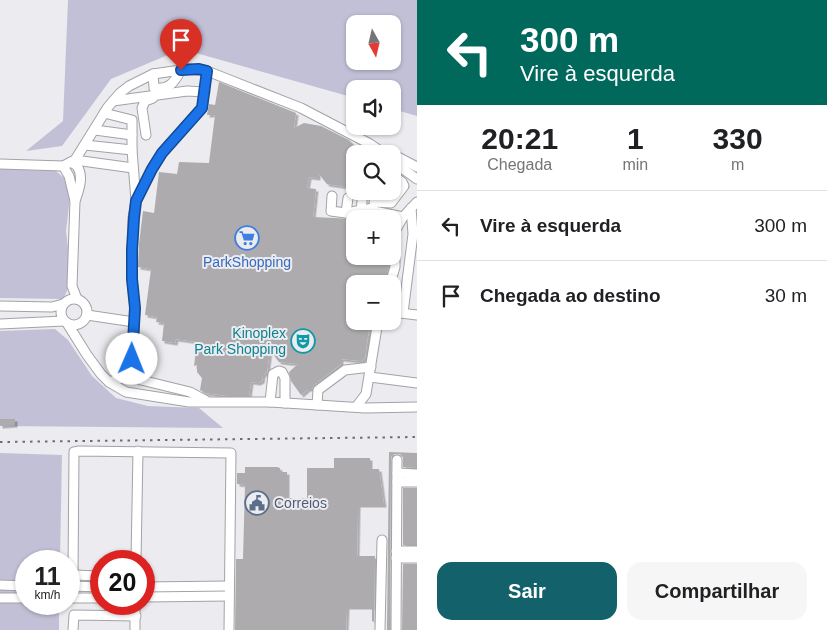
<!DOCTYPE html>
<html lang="pt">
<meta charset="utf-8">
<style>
:root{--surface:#fff;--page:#f6f6f6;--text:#202124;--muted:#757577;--line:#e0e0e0;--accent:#13616a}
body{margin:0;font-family:Helvetica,sans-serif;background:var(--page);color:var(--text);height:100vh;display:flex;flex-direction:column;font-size:19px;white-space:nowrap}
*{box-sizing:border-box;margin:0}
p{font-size:16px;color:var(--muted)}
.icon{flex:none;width:28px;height:28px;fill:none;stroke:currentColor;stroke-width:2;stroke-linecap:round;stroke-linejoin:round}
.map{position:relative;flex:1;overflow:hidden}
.panel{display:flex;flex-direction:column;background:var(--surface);width:410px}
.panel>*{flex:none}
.banner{background:#00695c;color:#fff;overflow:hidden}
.needle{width:32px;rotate:172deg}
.fabs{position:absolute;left:346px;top:15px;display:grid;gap:10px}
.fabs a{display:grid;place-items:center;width:55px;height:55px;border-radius:10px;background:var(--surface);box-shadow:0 1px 4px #0004;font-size:25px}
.speed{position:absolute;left:15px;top:550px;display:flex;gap:10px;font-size:25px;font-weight:700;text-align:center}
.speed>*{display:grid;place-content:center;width:65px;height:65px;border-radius:50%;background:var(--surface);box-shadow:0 1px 4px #0004;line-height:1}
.speed small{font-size:12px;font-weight:400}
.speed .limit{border:8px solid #d22;background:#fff;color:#111}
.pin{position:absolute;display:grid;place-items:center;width:42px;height:42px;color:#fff;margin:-51px -21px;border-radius:50% 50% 50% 0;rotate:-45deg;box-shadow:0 0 5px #0007}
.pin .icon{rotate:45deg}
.me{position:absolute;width:55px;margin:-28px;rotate:1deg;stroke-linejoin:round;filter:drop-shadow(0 0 4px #0008)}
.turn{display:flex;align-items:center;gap:18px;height:105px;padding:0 20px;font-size:22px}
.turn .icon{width:65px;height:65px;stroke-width:2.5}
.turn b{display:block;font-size:35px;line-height:42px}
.eta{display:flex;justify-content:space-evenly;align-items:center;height:85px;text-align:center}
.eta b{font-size:30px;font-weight:700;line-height:35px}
.action{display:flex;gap:10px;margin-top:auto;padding:10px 20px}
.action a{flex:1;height:58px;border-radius:15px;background:var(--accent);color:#fff;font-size:20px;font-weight:700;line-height:58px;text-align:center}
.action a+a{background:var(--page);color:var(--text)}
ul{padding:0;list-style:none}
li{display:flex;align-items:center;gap:15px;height:70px;padding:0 20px;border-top:1px solid var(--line)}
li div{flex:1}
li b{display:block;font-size:19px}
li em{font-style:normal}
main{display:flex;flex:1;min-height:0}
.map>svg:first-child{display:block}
.green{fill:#c2c0d7;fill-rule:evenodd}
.building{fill:#adabad;filter:url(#shadow)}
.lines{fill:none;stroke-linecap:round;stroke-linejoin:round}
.minor-casing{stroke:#a3a2a5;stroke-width:11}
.minor{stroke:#fff;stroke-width:9}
.rail{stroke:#6d6d6f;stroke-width:2;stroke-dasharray:2.5 5;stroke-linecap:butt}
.route-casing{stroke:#114b97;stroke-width:12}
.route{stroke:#1a73e8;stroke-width:9}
.labels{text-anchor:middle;stroke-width:4;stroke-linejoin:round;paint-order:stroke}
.shop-label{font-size:14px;fill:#366cbe;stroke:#ecebef}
.culture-label{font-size:14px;fill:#0d838f;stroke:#ecebef;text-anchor:end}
.service-label{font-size:14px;fill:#4e5e75;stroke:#ecebef;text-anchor:start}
</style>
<main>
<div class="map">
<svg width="417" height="630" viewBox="0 0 417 630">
<defs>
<filter id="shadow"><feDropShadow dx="2.5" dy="2.5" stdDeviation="0" flood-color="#0004"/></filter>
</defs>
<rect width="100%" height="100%" fill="#ecebef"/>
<g class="green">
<path d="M68,0H417V116L393,109L392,89H355V98L182,49L111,79L62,146L26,151L63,121ZM355,24H392V61H355Z"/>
<polygon points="0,169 56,171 64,178 70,197 66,231 69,257 68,289 63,299 0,298"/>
<polygon points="55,329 68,340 92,376 116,398 148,406 199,408 223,428 0,426 0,331"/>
<polygon points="0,453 62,455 60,561 26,561 26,604 59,604 59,630 0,630"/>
</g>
<g class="building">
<polygon points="219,82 296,113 294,128 304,123 321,126 349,140 363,154 355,154 355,161 349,166 346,187 327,184 318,173 318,178 309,177 307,188 316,189 313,217 355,219 355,256 389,256 389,266 384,284 355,284 355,321 370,321 365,358 361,361 341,359 341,364 314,385 312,389 308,389 301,395 291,381 289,372 298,364 279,362 270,350 267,372 263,375 262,381 258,383 251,382 249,396 228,396 205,393 200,390 202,378 197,372 197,365 194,366 197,342 176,339 175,343 162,341 164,323 156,322 157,317 145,315 151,269 138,267 139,244 143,211 154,213 159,172 177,174 179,162 209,163 215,115 207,115 209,104 215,105"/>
<polygon points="0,419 15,419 15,425 0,426"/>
<polygon points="389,452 417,453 417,468 403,467 403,457 400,454 394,454 391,457 390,630 387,630"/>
<polygon points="334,458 370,458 370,469 379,469 384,505 358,505 357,556 375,556 374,622 372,621 372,607 347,607 346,630 235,630 236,559 243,559 245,485 237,484 237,473 245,473 245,467 277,467 280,468 280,472 287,472 287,498 307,498 307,468 334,468"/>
<rect x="403" y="488" width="14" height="57"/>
<polygon points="403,564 417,564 417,630 402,630"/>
</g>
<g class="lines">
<g class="minor-casing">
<g id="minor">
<path d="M153,74L154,88C169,90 174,83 181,70"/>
<polyline points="113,101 187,91 205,92"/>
<polyline points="104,113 132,120 132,150 136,201"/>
<polyline points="95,130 132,135"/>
<polyline points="146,135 142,108 145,101 153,98"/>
<polyline points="85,145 132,150"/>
<polyline points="392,154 417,167"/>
<polyline points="75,160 133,168"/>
<polyline points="392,161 417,179"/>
<path d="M71,162L77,166C84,176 79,190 75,201L72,286L77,299"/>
<polyline points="0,164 63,166 75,160 108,107 120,93 129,86 153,74 188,69 207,71 301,108 370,144 385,154"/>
<polyline points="63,166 69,176 75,201"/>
<polyline points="332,196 331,211 346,213 373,208 374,211 403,217"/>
<polyline points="374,202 391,203 404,186 402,182 392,175"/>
<polyline points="361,211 363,191"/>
<polyline points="346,213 348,198"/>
<polyline points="390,284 395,267 395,231 403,217 417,202"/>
<circle cx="74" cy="312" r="13"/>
<polyline points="0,306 52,307 63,304"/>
<polyline points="392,312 417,315"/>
<polyline points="403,313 413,234 411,208"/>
<polyline points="87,315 134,322"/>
<polyline points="67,323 87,355 101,374 109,382 126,392 189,402 270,402 365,408 417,407"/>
<polyline points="0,324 64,321"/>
<polyline points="131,375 135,309 132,279 133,218 136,201 152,169 162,153 202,108 207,71"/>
<polyline points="370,377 417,383"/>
<polyline points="109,382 131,375 141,380 190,392 205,400"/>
<polyline points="270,402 273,374 279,371 282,372 285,378 285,403"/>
<polyline points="317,405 318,390 345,370 371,367"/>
<polyline points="356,407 366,394 378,321"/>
<polyline points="397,473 417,474"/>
<polyline points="397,482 417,482"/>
<polyline points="396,551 417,551"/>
<polyline points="396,558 417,558"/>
<polyline points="136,561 138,451"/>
<polyline points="101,576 73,575 74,452 79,451 231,453 229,630"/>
<polyline points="0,585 26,586"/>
<polyline points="69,586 101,587"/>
<polyline points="144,587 229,586"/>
<polyline points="144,597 229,596"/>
<polyline points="0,598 26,598"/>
<polyline points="69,598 101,598"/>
<polyline points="135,604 135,630"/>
<polyline points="73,630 74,615 136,616"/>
<polyline points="380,630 382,540"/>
<polyline points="396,630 397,460"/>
</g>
</g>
<use href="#minor" class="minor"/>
<polyline class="rail" points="0,442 417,437"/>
</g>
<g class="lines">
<g class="route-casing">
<polyline id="route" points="132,359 135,308 132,279 132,249 134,218 136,201 152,169 162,153 202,108 207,71 199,69 181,70"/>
</g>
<use href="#route" class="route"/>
</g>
<defs>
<g id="supermarket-ring" transform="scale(1.25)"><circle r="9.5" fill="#ecebef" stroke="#3f7fe0" stroke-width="1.5"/><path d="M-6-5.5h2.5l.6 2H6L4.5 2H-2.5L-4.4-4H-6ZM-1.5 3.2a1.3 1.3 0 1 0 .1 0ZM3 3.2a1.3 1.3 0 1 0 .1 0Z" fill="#3f7fe0"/></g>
<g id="theatre-ring" transform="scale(1.25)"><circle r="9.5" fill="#ecebef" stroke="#0f9aa8" stroke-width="1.5"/><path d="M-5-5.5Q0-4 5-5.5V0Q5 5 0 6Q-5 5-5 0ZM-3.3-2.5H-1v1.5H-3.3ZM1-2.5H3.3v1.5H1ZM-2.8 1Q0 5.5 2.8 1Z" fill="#0f9aa8"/></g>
<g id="civic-ring" transform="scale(1.25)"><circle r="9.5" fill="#ecebef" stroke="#5c6f8a" stroke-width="1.5"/><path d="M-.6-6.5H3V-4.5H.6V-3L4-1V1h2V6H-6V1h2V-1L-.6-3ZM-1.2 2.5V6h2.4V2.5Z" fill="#5c6f8a"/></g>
</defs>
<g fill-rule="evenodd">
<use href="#supermarket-ring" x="247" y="238"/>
<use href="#theatre-ring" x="303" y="341"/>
<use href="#civic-ring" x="257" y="503"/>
</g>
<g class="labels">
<g class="shop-label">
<text x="247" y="267">ParkShopping</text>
</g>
<g class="culture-label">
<text x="286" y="338">Kinoplex<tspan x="286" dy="16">Park Shopping</tspan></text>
</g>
<g class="service-label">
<text x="274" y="508">Correios</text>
</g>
</g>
</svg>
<div class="fabs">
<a><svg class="needle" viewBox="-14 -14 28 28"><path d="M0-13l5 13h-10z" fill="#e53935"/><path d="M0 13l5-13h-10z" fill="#757577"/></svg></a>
<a><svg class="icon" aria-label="sound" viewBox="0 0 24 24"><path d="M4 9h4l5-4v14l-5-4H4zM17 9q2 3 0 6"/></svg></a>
<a><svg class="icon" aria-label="search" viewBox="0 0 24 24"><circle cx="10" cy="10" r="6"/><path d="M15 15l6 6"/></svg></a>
<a>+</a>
<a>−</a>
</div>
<div class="speed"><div>11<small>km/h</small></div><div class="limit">20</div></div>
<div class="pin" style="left:181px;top:70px;background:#d93025"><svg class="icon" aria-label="arrive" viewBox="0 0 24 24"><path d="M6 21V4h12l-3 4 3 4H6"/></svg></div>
<svg class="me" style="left:132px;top:359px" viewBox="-20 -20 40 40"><circle r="19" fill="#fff"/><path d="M0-13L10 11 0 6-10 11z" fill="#1a73e8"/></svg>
</div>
<section class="panel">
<div class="banner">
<div class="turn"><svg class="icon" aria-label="left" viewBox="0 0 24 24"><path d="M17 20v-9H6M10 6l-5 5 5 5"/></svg><div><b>300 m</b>Vire à esquerda</div></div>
</div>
<div class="eta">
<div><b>20:21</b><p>Chegada</p></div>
<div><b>1</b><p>min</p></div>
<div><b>330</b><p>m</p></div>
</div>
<ul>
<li><svg class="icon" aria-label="left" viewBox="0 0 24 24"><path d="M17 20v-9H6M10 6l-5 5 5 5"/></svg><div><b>Vire à esquerda</b></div><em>300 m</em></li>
<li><svg class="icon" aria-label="arrive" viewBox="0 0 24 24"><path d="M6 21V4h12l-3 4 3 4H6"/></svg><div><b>Chegada ao destino</b></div><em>30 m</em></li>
</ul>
<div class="action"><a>Sair</a><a>Compartilhar</a></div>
</section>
</main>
